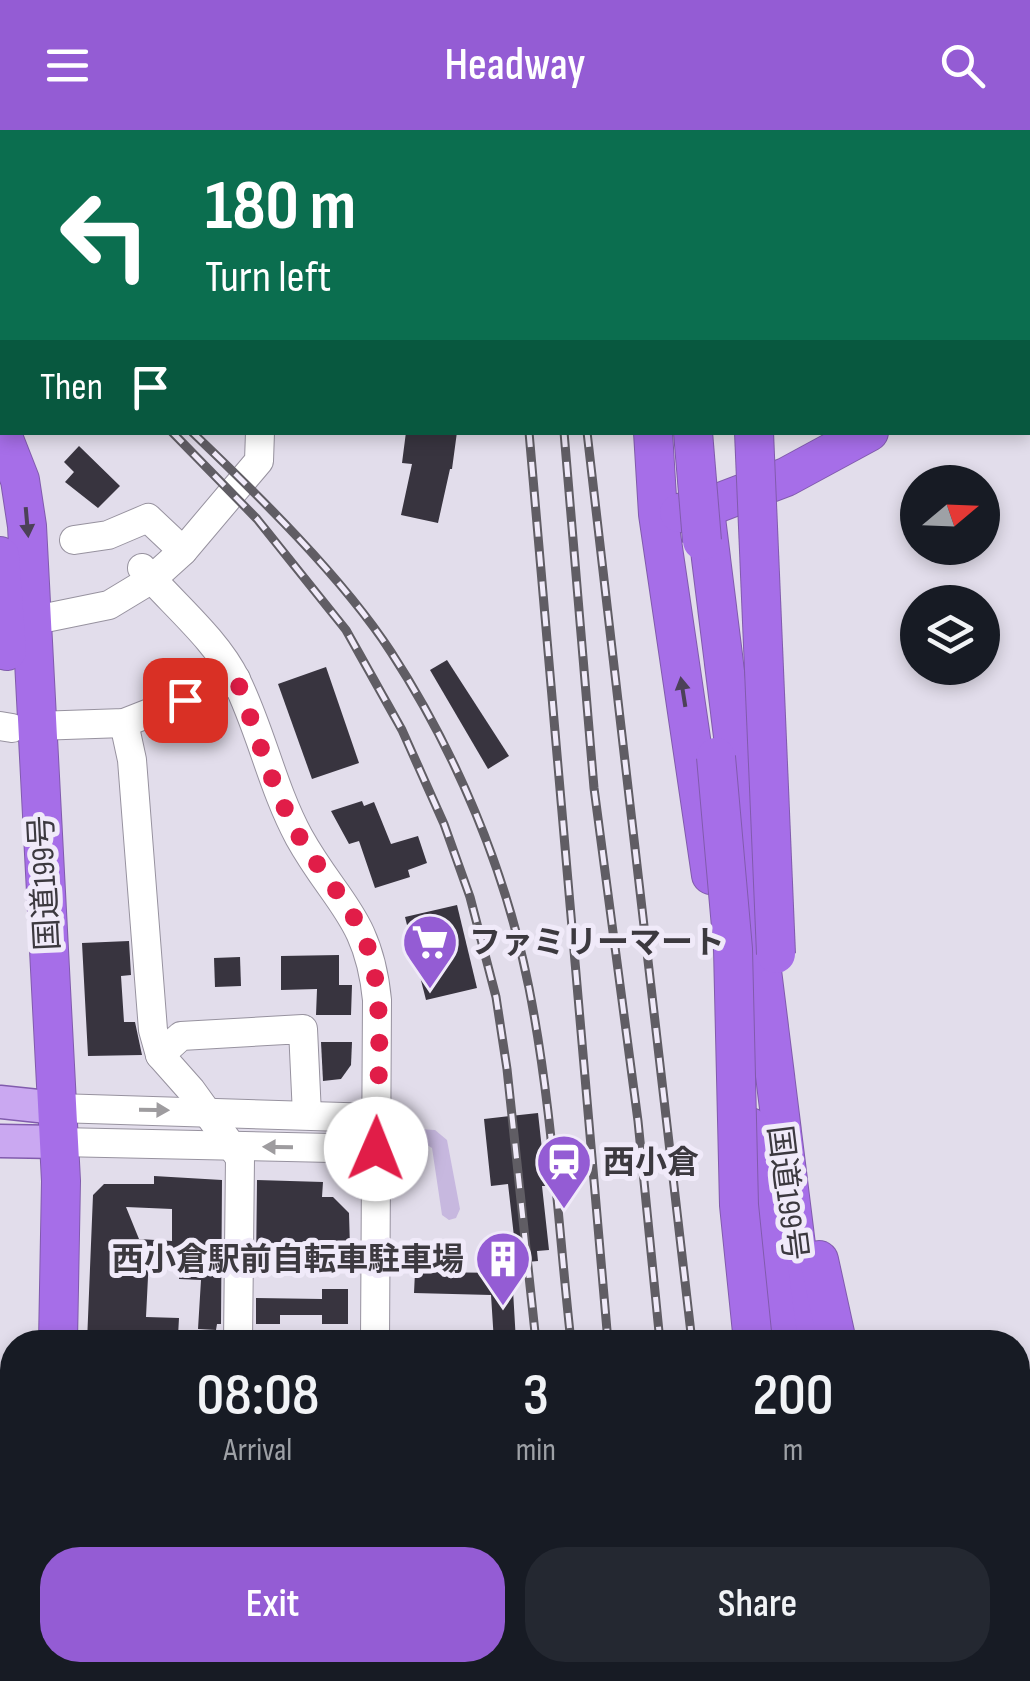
<!DOCTYPE html>
<meta charset="utf-8">
<style>
:root{--surface:#171b24;--page:#242831;--text:#f1f3f6;--muted:#9ea1a6;--accent:#945cd4}
body{margin:0;font-family:"Sofia Sans Condensed","Noto Sans JP",sans-serif;background:var(--page);color:var(--text);height:100vh;display:flex;flex-direction:column;font-size:38px;white-space:nowrap}
*{box-sizing:border-box;margin:0}
p{font-size:32px;color:var(--muted)}
.icon{flex:none;width:55px;height:55px;fill:none;stroke:currentColor;stroke-width:2;stroke-linecap:round;stroke-linejoin:round}
.map{position:relative;flex:1;overflow:hidden}
.panel{position:absolute;left:0px;top:1200px;width:1030px;height:352px;display:flex;flex-direction:column;background:var(--surface);border-radius:40px 40px 0 0;box-shadow:0 5px 15px #0003}
.panel>*{flex:none}
.guide{position:absolute;left:0px;top:0px;width:1030px;height:305px;box-shadow:0 5px 15px #0003;background:#0b6e4f;color:#fff;overflow:hidden}
.needle{width:65px;rotate:71deg}
.tools{position:absolute;left:900px;top:335px;display:grid;gap:20px}
.tools a{display:grid;place-items:center;width:100px;height:100px;border-radius:50%;background:var(--surface);box-shadow:0 5px 15px #0003;font-size:50px}
.pin{position:absolute;display:grid;place-items:center;width:85px;height:85px;color:#fff;margin:-42px;border-radius:20px;box-shadow:0 5px 15px #0006}
.me{position:absolute;width:110px;margin:-55px;rotate:1deg;stroke-linejoin:round;filter:drop-shadow(0 0 8px #0008)}
.turn{display:flex;align-items:center;gap:35px;height:210px;padding:0 40px;font-size:45px}
.turn .icon{width:130px;height:130px;stroke-width:2.5}
.turn b{display:block;font-size:70px;line-height:85px}
.then{display:flex;align-items:center;height:95px;padding:0 40px;background:#0003;gap:20px;font-size:38px}
.eta{display:flex;justify-content:space-evenly;align-items:center;height:170px;text-align:center}
.eta b{font-size:60px;font-weight:600;line-height:70px}
.button{display:flex;gap:20px;margin-top:auto;padding:20px 40px}
.button a{flex:1;height:115px;border-radius:40px;background:var(--accent);color:#fff;font-size:40px;font-weight:600;line-height:115px;text-align:center}
.button a+a{background:var(--page);color:var(--text)}
header{display:flex;justify-content:space-between;align-items:center;height:130px;padding:0 40px;background:var(--accent);color:#fff;font-size:45px;font-weight:600}
.map>svg:first-child{display:block}
.green{fill:#c7b8df}
.building{fill:#38343f;fill-rule:evenodd}
.lines{fill:none;stroke-linecap:round;stroke-linejoin:round}
.minor-casing{stroke:#97929f;stroke-width:30}
.major-casing{stroke:#815bad;stroke-width:35}
.highway-casing{stroke:#815bad;stroke-width:40}
.minor{stroke:#fff;stroke-width:28}
.major{stroke:#caa8f1;stroke-width:32}
.highway{stroke:#a66ee8;stroke-width:38}
.rail-casing{stroke:#605d64;stroke-width:9}
.rail{stroke:#f0eaf9;stroke-width:5;stroke-dasharray:15;stroke-linecap:butt}
.highway-bridge-casing{stroke:#815bad;stroke-width:40;stroke-linecap:butt}
.highway-bridge{stroke:#a66ee8;stroke-width:38}
.oneway{fill:#4c4158}
.oneway2{fill:#9e9c9f}
.route{stroke:#e11d48;stroke-width:18;stroke-dasharray:0 32.4}
.labels{text-anchor:middle;stroke-width:10;stroke-linejoin:round;paint-order:stroke}
.street-label{font-size:32px;fill:#3c393f;stroke:#f0eaf9}
.poi-label{font-size:32px;font-weight:bold;fill:#3c393f;stroke:#f0eaf9;text-anchor:start}
</style>
<header><svg class="icon" aria-label="menu" viewBox="0 0 24 24"><path d="M4 6h16M4 12h16M4 18h16"/></svg>Headway<svg class="icon" aria-label="search" viewBox="0 0 24 24"><circle cx="10" cy="10" r="6"/><path d="M15 15l6 6"/></svg></header>
<div class="map">
<svg width="1030" height="1551" viewBox="0 0 1030 1551">
<rect width="100%" height="100%" fill="#e2ddeb"/>
<polygon class="green" points="402,998 435,1000 447,1010 460,1079 456,1088 449,1090 442,1085 432,1018 419,1010 396,1007 395,1001"/>
<g class="building">
<polygon points="406,302 457,302 452,339 450,339 438,393 401,385 412,334 402,333"/>
<polygon points="79,316 120,356 98,378 65,352 74,342 64,332"/>
<polygon points="447,530 509,626 488,639 430,540"/>
<polygon points="326,537 359,633 312,649 278,554"/>
<polygon points="362,671 364,676 374,672 391,714 418,706 427,733 408,740 410,747 375,758 359,711 349,714 331,681"/>
<polygon points="457,775 477,858 426,870 405,787"/>
<polygon points="129,811 131,845 121,846 124,892 135,892 142,925 88,926 82,813"/>
<polygon points="339,825 339,855 352,855 351,885 316,885 317,859 281,860 281,826"/>
<polygon points="240,827 241,856 215,857 214,828"/>
<polygon points="321,912 352,912 351,935 341,949 323,951"/>
<polygon points="538,983 546,1056 542,1056 549,1120 537,1121 538,1131 517,1133 508,1054 491,1056 484,989"/>
<path d="M154,1046L222,1050L221,1194H217L216,1200L198,1199L201,1150L179,1149V1129L149,1127L146,1187L179,1188L178,1206H171V1212H87L93,1065L104,1054H154ZM126,1077L172,1079V1111L139,1109Z"/>
<polygon points="257,1050 323,1052 322,1067 333,1067 349,1083 350,1118 332,1117 332,1140 256,1139"/>
<polygon points="415,1142 512,1143 516,1212 494,1212 491,1165 414,1163"/>
<polygon points="322,1159 348,1159 348,1194 322,1194 322,1185 280,1185 280,1194 256,1194 256,1168 322,1169"/>
</g>
<g class="lines">
<g class="minor-casing">
<g id="minor">
<polyline points="243,0 243,2"/>
<polyline points="74,410 108,405 148,388 183,421"/>
<path d="M142,438C171,472 217,510 236,550C261,600 272,657 299,707C335,772 369,787 377,870L375,1212"/>
<polyline points="16,494 109,475 152,449 183,421 259,331 260,302"/>
<polyline points="124,593 132,630 153,900 160,925 191,960 240,1028 238,1212"/>
<polyline points="0,596 12,598"/>
<polyline points="36,596 124,593 236,549"/>
<polyline points="160,925 181,906 303,899 307,985"/>
<polyline points="57,978 376,988"/>
<polyline points="59,1012 376,1019"/>
<polyline points="226,1551 227,1540"/>
<polyline points="376,1551 376,1540"/>
</g>
</g>
<g class="major-casing">
<g id="major">
<polyline points="0,972 57,978"/>
<polyline points="0,1011 59,1012"/>
</g>
</g>
<g class="highway-casing">
<g id="highway">
<polyline points="666,0 666,2"/>
<polyline points="733,0 733,2"/>
<polyline points="702,2 702,0"/>
<polyline points="1028,246 1030,245"/>
<polyline points="0,299 20,350 27,396 61,1051 58,1212"/>
<polyline points="653,302 658,384 711,745"/>
<polyline points="705,380 808,1212"/>
<polyline points="679,383 705,378 786,347 869,302"/>
<polyline points="0,426 7,521"/>
<polyline points="750,997 779,1212"/>
<polyline points="819,1130 837,1212"/>
<polyline points="809,1540 812,1551"/>
<polyline points="863,1540 866,1551"/>
<polyline points="891,1540 893,1551"/>
<polyline points="18,1551 19,1540"/>
<polyline points="45,1551 45,1540"/>
</g>
</g>
<use href="#minor" class="minor"/>
<use href="#major" class="major"/>
<use href="#highway" class="highway"/>
<g class="rail-casing">
<g id="rail">
<polyline points="541,0 541,2"/>
<polyline points="524,2 524,0"/>
<polyline points="560,2 561,0"/>
<polyline points="0,109 2,112"/>
<polyline points="0,135 2,137"/>
<polyline points="172,302 257,389 346,500 402,600 444,694 470,767 496,867 507,939 536,1212"/>
<path d="M192,302C257,364 343,448 391,522C456,622 506,741 529,858C552,974 558,1095 571,1212"/>
<polyline points="529,302 608,1212"/>
<polyline points="564,302 594,658 638,991 660,1212"/>
<polyline points="587,302 692,1212"/>
<polyline points="579,1540 581,1551"/>
<polyline points="606,1540 607,1551"/>
<polyline points="639,1540 640,1551"/>
<polyline points="671,1540 672,1551"/>
<polyline points="716,1540 717,1551"/>
</g>
</g>
<use href="#rail" class="rail"/>
<g class="highway-bridge-casing">
<g id="highway-bridge">
<polyline points="693,302 702,411"/>
<polyline points="754,302 776,824"/>
<polyline points="716,627 733,819 739,1075 753,1212"/>
</g>
</g>
<use href="#highway-bridge" class="highway-bridge"/>
</g>
<defs><path id="oneway-solid" d="M-6-.8H1V-3.2L6.5 0L1 3.2V.8H-6Z" transform="scale(2.5)"/></defs>
<g class="oneway">
<use href="#oneway-solid" transform="translate(27 392) rotate(85)"/>
<use href="#oneway-solid" transform="translate(683 562) rotate(-99)"/>
</g>
<g class="oneway2">
<use href="#oneway-solid" transform="translate(154 980) rotate(1)"/>
<use href="#oneway-solid" transform="translate(278 1017) rotate(-179)"/>
</g>
<g class="lines">
<path class="route" d="M185,570L236,548C257,602 272,661 302,711C324,748 356,779 369,821C386,875 377,962 376,1019"/>
</g>
<defs>
<g id="supermarket-pin" transform="scale(2.875)"><path d="M0 17L-7.5 6A9.5 9.5 0 1 1 7.5 6Z" fill="#945cd4" stroke="#f0eaf9"/><path d="M-6-5.5h2.5l.6 2H6L4.5 2H-2.5L-4.4-4H-6ZM-1.5 3.2a1.3 1.3 0 1 0 .1 0ZM3 3.2a1.3 1.3 0 1 0 .1 0Z" fill="#fff"/></g>
<g id="station-pin" transform="scale(2.875)"><path d="M0 17L-7.5 6A9.5 9.5 0 1 1 7.5 6Z" fill="#945cd4" stroke="#f0eaf9"/><path d="M-3-6H3Q5-6 5-4V2Q5 4 3 4L4.5 6H3L1.5 4h-3L-3 6H-4.5L-3 4Q-5 4-5 2V-4Q-5-6-3-6ZM-3.5-4v3h7v-3ZM-3.5 1v1.5H-2V1ZM2 1v1.5H3.5V1Z" fill="#fff"/></g>
<g id="building-pin" transform="scale(2.875)"><path d="M0 17L-7.5 6A9.5 9.5 0 1 1 7.5 6Z" fill="#945cd4" stroke="#f0eaf9"/><path d="M-4-6H4V6H1V3H-1V6H-4ZM-2.5-4.3h1.7v1.8h-1.7ZM.8-4.3h1.7v1.8H.8ZM-2.5-1h1.7V.8h-1.7ZM.8-1h1.7V.8H.8Z" fill="#fff"/></g>
</defs>
<g fill-rule="evenodd">
<use href="#supermarket-pin" x="430" y="812"/>
<use href="#station-pin" x="564" y="1032"/>
<use href="#building-pin" x="503" y="1129"/>
</g>
<g class="labels">
<g class="street-label">
<text transform="translate(44 753) rotate(-93)" y="11">国道199号</text>
<text transform="translate(788 1063) rotate(83)" y="11">国道199号</text>
</g>
<g class="poi-label">
<text x="469" y="823">ファミリーマート</text>
<text x="603" y="1043">西小倉</text>
<text x="464" y="1140" text-anchor="end">西小倉駅前自転車駐車場</text>
</g>
</g>
</svg>
<div class="tools">
<a><svg class="needle" viewBox="-14 -14 28 28"><path d="M0-13l5 13h-10z" fill="#e53935"/><path d="M0 13l5-13h-10z" fill="#9ea1a6"/></svg></a>
<a><svg class="icon" aria-label="layers" viewBox="0 0 24 24"><path d="M12 4l9 5-9 5-9-5zM3 14l9 5 9-5"/></svg></a>
</div>
<div class="pin" style="left:185px;top:570px;background:#d93025"><svg class="icon" aria-label="arrive" viewBox="0 0 24 24"><path d="M6 21V4h12l-3 4 3 4H6"/></svg></div>
<svg class="me" style="left:376px;top:1019px" viewBox="-20 -20 40 40"><circle r="19" fill="#fff"/><path d="M0-13L10 11 0 6-10 11z" fill="#e11d48"/></svg>
<div class="guide">
<div class="turn"><svg class="icon" aria-label="left" viewBox="0 0 24 24"><path d="M17 20v-9H6M10 6l-5 5 5 5"/></svg><div><b>180 m</b>Turn left</div></div>
<div class="then">Then<svg class="icon" aria-label="arrive" viewBox="0 0 24 24"><path d="M6 21V4h12l-3 4 3 4H6"/></svg></div>
</div>
<section class="panel">
<div class="eta">
<div><b>08:08</b><p>Arrival</p></div>
<div><b>3</b><p>min</p></div>
<div><b>200</b><p>m</p></div>
</div>
<div class="button"><a>Exit</a><a>Share</a></div>
</section>
</div>
